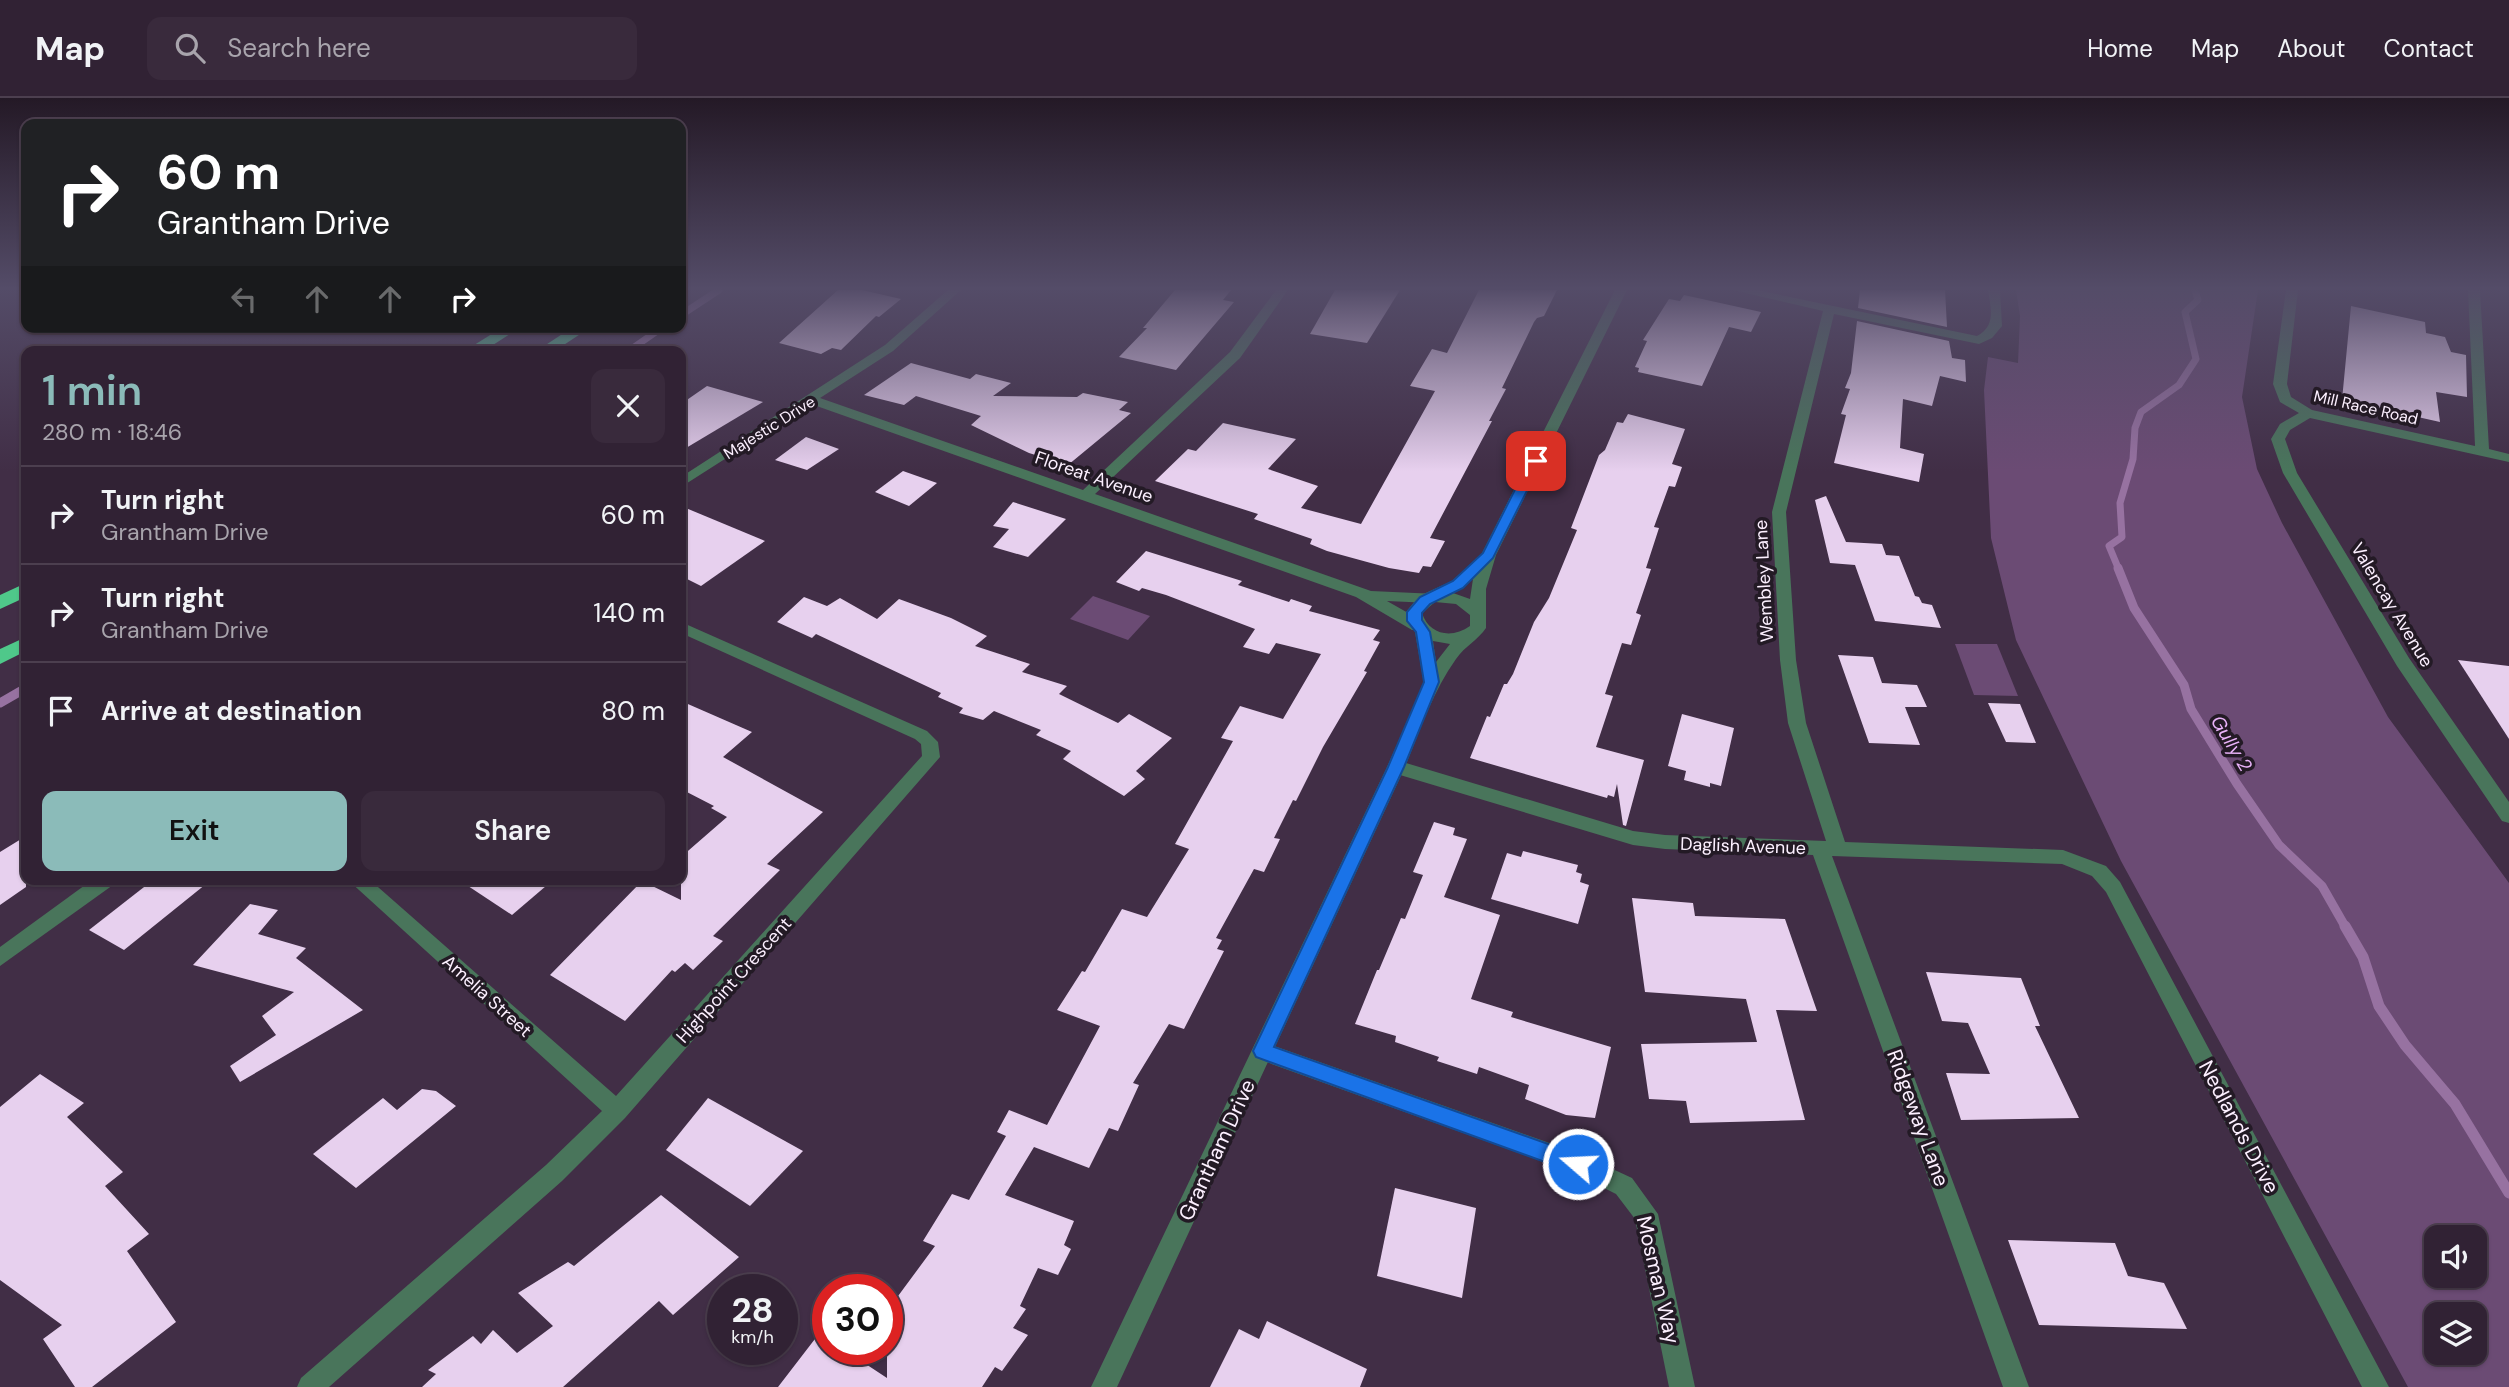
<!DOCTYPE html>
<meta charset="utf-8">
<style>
:root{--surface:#312234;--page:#392a3c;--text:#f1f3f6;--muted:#a8a4ac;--line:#4c3f4f;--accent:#8bbbb9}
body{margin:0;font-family:"DM Sans",sans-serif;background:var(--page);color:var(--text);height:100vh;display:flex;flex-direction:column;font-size:26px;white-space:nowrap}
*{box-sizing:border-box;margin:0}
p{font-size:23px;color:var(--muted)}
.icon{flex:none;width:38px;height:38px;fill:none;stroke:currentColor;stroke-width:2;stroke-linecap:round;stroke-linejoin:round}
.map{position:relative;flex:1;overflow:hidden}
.sheet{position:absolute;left:21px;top:248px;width:665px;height:539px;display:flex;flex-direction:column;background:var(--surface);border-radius:14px;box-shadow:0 2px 5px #0004,0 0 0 2px var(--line)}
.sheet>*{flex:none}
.hud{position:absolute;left:21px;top:21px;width:665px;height:214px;border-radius:14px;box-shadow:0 2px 5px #0004,0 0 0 2px var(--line);background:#202124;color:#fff;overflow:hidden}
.buttons{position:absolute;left:2424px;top:1127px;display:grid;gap:14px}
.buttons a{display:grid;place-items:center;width:63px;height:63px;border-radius:14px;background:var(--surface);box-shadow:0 2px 5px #0004,0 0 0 2px var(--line);font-size:35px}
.speed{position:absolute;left:707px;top:1176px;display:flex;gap:14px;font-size:35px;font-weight:700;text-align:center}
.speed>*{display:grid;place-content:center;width:91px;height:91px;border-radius:50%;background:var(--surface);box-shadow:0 2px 5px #0004,0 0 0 2px var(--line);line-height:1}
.speed small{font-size:18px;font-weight:400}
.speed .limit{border:10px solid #d22;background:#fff;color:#111}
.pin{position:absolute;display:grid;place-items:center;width:60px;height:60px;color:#fff;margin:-30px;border-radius:14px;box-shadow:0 4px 10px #0006}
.me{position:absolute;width:77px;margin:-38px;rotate:289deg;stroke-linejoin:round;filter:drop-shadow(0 0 5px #0008)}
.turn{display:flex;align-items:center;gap:24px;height:147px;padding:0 21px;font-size:32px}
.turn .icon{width:91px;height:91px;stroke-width:2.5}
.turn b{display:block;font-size:49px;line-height:60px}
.lanes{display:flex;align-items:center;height:66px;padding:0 21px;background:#0003;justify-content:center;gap:35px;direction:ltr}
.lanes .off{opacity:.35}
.round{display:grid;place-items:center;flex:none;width:74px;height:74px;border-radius:14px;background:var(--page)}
.head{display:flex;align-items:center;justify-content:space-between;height:119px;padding:0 21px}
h1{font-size:42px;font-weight:600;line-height:52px;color:var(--accent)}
.cta{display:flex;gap:14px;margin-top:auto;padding:14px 21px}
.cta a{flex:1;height:80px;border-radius:14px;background:var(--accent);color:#111;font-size:28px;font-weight:600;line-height:80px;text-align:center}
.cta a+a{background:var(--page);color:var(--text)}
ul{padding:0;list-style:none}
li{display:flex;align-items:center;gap:21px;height:98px;padding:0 21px;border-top:2px solid var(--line)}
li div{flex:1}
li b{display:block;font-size:26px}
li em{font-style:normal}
header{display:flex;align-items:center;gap:42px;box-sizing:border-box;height:98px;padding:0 35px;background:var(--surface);border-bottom:2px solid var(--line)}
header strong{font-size:33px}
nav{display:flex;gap:38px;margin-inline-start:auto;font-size:24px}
.search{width:490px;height:63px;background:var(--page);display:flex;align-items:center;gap:18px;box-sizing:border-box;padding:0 24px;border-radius:14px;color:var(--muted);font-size:26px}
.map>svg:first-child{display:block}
.green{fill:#6b4b74;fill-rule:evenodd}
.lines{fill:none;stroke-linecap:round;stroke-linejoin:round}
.stream-far2{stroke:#9772a1;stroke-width:7}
.stream-far1{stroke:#9772a1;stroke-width:9}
.stream{stroke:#9772a1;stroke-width:11}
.building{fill:#e7d0ee}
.minor{fill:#49755b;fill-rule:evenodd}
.tertiary{fill:#49755b;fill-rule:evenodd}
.motorway{fill:#4fc88a;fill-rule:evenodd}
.route{fill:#1a73e8;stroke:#114b97;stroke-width:2}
.labels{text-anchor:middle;stroke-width:7;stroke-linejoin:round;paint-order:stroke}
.far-street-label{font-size:16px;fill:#fcf0ff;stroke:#231a25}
.street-label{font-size:18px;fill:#fcf0ff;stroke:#231a25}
.water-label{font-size:19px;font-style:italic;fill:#eab3fa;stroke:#231a25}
.near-street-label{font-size:21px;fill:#fcf0ff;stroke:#231a25}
</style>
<header>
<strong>Map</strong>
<div class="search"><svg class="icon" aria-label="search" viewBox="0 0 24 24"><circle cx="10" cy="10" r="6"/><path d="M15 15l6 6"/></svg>Search here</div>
<nav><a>Home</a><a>Map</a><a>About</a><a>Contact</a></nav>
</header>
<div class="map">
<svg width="2509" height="1289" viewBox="0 0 2509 1289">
<rect width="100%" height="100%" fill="#412e46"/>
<g class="green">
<path d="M2016,192H2258L2242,299L2257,371L2282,425L2388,619L2509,785V1289H2408L2121,763L2016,542L1991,440L1984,292L1988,259L2018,265L2020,218ZM2436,1139H2474V1178H2436ZM2436,1216H2474V1255H2436Z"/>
<polygon points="1093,498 1150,518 1128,542 1070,521"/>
<polygon points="1955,546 1997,546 2018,598 1974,597"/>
</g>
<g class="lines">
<g class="stream-far2">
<polyline points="681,217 719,192"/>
<polyline points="627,254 663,229"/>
<polyline points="2119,472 2109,448 2122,439 2120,405 2133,361 2135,330 2141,314 2179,287 2196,261 2185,214 2198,202 2195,192"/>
</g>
<g class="stream-far1">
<polyline points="2118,470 2134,510 2184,587 2191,611 2237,686 2279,747 2322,788 2346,830"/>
<polyline points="0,605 26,590"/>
</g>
<polyline class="stream" points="2345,828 2363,859 2379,908 2405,947 2455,1006 2509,1095"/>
</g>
<g class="building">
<polygon points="838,192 862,192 901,201 879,219 876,218 841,252 832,250 821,256 779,245"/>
<polygon points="1175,192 1231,192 1223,202 1234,204 1176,272 1119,259 1147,230 1143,230"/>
<polygon points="1335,192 1400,192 1367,245 1310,236"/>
<polygon points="1479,192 1557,192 1544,218 1537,220 1534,224 1502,290 1506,291 1489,323 1492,323 1430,440 1445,443 1431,469 1423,468 1419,475 1389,470 1327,453 1310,446 1312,441 1254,421 1258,416 1155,383 1188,351 1196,353 1223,325 1296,341 1268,371 1318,388 1301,410 1361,426 1435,293 1410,288 1432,251 1447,255"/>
<polygon points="1860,192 1945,192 1947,229 1858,210"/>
<polygon points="1684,197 1761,214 1751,234 1729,229 1702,288 1638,274 1639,270 1635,269 1647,243 1643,242 1669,201 1680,203"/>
<polygon points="2351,208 2425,224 2426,235 2445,239 2451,254 2466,257 2467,299 2436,294 2440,324 2342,302"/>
<polygon points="1857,223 1949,243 1952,260 1965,262 1966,284 1940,278 1932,308 1903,301 1900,350 1924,356 1919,384 1834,365 1846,317 1841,316 1850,291 1845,290 1851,275"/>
<polygon points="911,265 970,281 976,276 1011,285 993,298 1077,299 1083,295 1128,304 1119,312 1131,315 1068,367 1029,355 971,327 981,318 916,298 904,307 864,297"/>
<polygon points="707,288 763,304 681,353 681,306"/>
<polygon points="1628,316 1685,331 1672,366 1682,369 1675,389 1669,388 1654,429 1659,430 1646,470 1651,471 1636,515 1641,517 1631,547 1622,545 1605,596 1613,598 1596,649 1644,662 1626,728 1623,727 1617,686 1614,699 1608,697 1607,700 1470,660 1487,618 1490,619 1504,586 1507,586 1513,576 1534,524 1549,500 1577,432 1571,430 1599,357 1605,352 1617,324 1623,325"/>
<polygon points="806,339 839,351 807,372 775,362"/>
<polygon points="903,373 937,385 909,408 875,394"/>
<polygon points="1826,398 1846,444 1882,446 1886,457 1899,458 1915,498 1919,499 1922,505 1932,507 1941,530 1875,523 1855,467 1830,465 1815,402"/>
<polygon points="1013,404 1066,421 1028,459 993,449 1009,431 993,428"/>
<polygon points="681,408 765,443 701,488 681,478"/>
<polygon points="1146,453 1242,483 1238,487 1289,504 1291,501 1312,508 1309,513 1380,532 1373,542 1380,544 1364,573 1367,574 1323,649 1296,703 1293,702 1274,740 1280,741 1264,774 1254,771 1216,840 1222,842 1217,851 1224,853 1184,931 1169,926 1133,985 1139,987 1118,1033 1109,1030 1089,1070 1034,1049 1005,1097 1074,1123 1064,1147 1071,1151 1058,1177 1038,1170 1020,1208 1026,1211 1013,1230 1028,1237 1002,1273 995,1269 982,1289 778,1289 828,1224 828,1251 843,1251 887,1280 887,1213 935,1148 923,1143 952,1096 969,1102 1006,1038 997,1034 1009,1012 1047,1027 1100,928 1057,912 1082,873 1085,874 1122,811 1147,819 1189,751 1175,746 1233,643 1221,640 1240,608 1283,621 1321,556 1276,545 1269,556 1243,549 1255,531 1166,497 1142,490 1139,493 1116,484"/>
<polygon points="804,499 827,508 840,500 877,521 899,501 951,520 987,538 975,548 1030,566 1022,574 1067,588 1059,596 1118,625 1129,616 1172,640 1136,673 1145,681 1124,698 1063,661 1071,653 1036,637 1041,632 994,613 983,622 959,615 963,610 938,599 941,595 816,536 812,540 777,524"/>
<polygon points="1838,557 1873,559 1882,585 1917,587 1927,609 1905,609 1920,647 1869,645"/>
<polygon points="2458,562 2509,568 2509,641"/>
<polygon points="681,603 752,634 723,659 823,714 767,766 780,772 713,838 723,843 693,872 685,865 675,874 672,872 625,923 550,877 642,783 681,802 681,759 727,719 711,710 714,708 681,691"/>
<polygon points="1988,605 2020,606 2036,645 2006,644"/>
<polygon points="1682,616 1734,630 1721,688 1710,685 1710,689 1684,682 1686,673 1668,668"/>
<polygon points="1434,724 1455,730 1453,737 1467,741 1444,799 1500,817 1471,901 1513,914 1511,919 1611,949 1595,1020 1566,1017 1525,1001 1529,987 1479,969 1477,976 1437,963 1439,959 1395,944 1396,938 1355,926 1377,872 1379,872 1401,820 1405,821 1423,777 1413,774"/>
<polygon points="26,738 26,789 0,807 0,754"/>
<polygon points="1523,753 1578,767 1576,774 1582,776 1580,784 1589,787 1578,826 1491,801 1507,755 1521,759"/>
<polygon points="153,782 211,782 124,852 89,832"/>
<polygon points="459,782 553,782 512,817"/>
<polygon points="1632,800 1693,805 1695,818 1785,821 1817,913 1776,912 1805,1022 1690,1025 1686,1003 1649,1001 1641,946 1757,944 1746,901 1645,894"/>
<polygon points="250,806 278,812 258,836 306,850 296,860 363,912 240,984 230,968 276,937 262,918 294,894 193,867"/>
<polygon points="1926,874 2021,880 2040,928 2035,928 2079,1020 1961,1022 1946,975 1990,976 1968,925 1942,923"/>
<polygon points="40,976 84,1005 67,1019 123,1074 105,1088 149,1136 127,1153 176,1224 92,1289 75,1289 43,1241 62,1227 0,1182 0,1009"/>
<polygon points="422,991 436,993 456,1008 356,1090 313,1056 383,1000 397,1012"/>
<polygon points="708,1000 803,1053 750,1108 666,1052"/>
<polygon points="1395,1090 1476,1110 1462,1200 1377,1178"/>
<polygon points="661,1097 739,1159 673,1217 659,1203 563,1289 422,1289 436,1276 428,1272 473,1238 481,1246 493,1232 517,1255 553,1228 518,1195 568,1164 574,1168"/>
<polygon points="2008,1142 2115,1145 2128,1178 2164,1185 2187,1231 2039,1227"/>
<polygon points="1267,1223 1367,1271 1360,1289 1210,1289 1239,1231 1259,1241"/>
</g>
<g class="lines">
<g class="minor">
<polygon points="948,192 961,192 893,253 820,300 1083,392 1230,254 1276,192 1288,192 1240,260 1095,396 1371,493 1437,496 1439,500 1431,505 1387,503 1424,524 1426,528 1424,532 1412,532 1356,499 811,306 681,389 681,379 885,247"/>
<path d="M1733,192H1757L1977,238C1996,228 1991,211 1988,192H2000L2002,228L1992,240L1979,246L1834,216L1786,414L1796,562L1806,625L1845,744L2063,752L2106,768L2120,784L2389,1289H2362L2106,794L2092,778L2062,766L1832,758L2029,1289H2003L1813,757L1665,751L1633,747L1390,674L1387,669L1396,662L1633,733L1665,737L1826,743L1788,625L1780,562L1772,414L1823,213Z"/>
<polygon points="2286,192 2298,192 2287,286 2291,299 2312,312 2475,348 2468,192 2480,192 2489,351 2509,356 2509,364 2310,320 2290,332 2285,341 2297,375 2409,560 2509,704 2509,725 2502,723 2397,568 2283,375 2271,341 2280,326 2299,315 2280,304 2273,286"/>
<polygon points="681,524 927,633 938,644 940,659 625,1020 562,1083 329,1289 297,1289 301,1280 546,1067 602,1013 348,782 370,782 616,998 922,658 921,646 915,641 681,535"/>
<polygon points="92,782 115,782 113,787 0,868 0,849"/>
<polygon points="1263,944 1578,1055 1632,1080 1658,1116 1695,1289 1669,1289 1635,1121 1616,1096 1572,1074 1255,960 1252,953 1255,946"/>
</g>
<path class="tertiary" d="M1615,192H1627L1496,457L1486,491V530C1478,542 1465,548 1456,561C1433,593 1420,632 1405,669L1117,1289H1091L1387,669L1424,586L1415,534L1406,514L1419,498L1452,483L1481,457ZM1473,481L1470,501L1453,495ZM1435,504L1456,506L1470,517V528C1452,541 1429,537 1422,515ZM1433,543L1450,546L1436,564Z"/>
<g class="motorway">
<polygon points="503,229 521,229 482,254 463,254"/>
<polygon points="573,229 591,229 553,254 535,254"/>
<polygon points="26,485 26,499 0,511 0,497"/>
<polygon points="26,539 26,553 0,566 0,551"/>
</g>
</g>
<linearGradient id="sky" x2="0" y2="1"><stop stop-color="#241926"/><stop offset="0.51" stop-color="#544c68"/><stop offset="1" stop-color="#544c68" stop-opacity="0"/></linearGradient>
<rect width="2509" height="373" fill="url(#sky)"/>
<polygon class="route" points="1531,360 1542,363 1493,460 1463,490 1430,506 1422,515 1422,522 1430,534 1439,584 1404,669 1274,949 1585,1059 1588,1066 1585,1073 1578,1076 1256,959 1253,953 1388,669 1424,584 1416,534 1407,523 1407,514 1420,499 1453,483 1483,455"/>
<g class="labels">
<g class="far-street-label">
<text transform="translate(2366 309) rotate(13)" y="6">Mill Race Road</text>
<text transform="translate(769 329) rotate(-32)" y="6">Majestic Drive</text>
</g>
<g class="street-label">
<text transform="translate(1094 379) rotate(19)" y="6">Floreat Avenue</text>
<text transform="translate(1764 483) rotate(-93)" y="6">Wembley Lane</text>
<text transform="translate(2392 507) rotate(59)" y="6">Valencay Avenue</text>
<text transform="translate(1743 748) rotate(2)" y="6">Daglish Avenue</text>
<text transform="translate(734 882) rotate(-48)" y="6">Highpoint Crescent</text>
<text transform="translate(487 898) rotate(42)" y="6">Amelia Street</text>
</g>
<g class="water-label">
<text transform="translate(2232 645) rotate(59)" y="7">Gully 2</text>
</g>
<g class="near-street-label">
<text transform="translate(1918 1020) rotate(70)" y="7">Ridgeway Lane</text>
<text transform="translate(2239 1029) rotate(62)" y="7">Nedlands Drive</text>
<text transform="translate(1217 1052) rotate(-65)" y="7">Grantham Drive</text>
<text transform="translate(1658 1182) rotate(77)" y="7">Mosman Way</text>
</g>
</g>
</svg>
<div class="buttons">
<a><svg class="icon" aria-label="sound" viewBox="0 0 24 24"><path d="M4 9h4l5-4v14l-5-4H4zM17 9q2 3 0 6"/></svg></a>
<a><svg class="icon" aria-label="layers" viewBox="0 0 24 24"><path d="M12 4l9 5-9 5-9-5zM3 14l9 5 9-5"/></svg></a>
</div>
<div class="speed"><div>28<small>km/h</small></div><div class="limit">30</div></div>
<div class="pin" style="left:1536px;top:363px;background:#d93025"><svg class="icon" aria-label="arrive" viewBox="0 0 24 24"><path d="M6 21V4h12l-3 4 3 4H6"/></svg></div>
<svg class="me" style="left:1578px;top:1066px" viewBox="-20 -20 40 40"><circle r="17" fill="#1a73e8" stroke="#fff" stroke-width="3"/><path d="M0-11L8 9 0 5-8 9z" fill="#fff"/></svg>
<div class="hud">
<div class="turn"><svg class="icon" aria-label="right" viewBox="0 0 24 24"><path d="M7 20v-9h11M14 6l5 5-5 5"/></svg><div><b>60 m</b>Grantham Drive</div></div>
<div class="lanes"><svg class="icon off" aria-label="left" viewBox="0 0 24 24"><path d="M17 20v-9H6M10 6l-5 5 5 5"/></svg><svg class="icon off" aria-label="ahead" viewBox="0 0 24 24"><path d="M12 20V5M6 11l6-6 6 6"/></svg><svg class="icon off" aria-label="ahead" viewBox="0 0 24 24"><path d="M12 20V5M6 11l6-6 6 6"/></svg><svg class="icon" aria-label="right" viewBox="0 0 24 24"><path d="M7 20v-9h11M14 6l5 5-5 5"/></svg></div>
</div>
<section class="sheet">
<div class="head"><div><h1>1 min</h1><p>280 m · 18:46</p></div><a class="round"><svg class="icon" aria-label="close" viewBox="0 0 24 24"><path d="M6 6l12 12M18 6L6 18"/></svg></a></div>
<ul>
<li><svg class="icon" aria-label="right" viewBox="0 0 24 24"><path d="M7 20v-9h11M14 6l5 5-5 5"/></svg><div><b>Turn right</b><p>Grantham Drive</p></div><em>60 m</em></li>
<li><svg class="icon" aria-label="right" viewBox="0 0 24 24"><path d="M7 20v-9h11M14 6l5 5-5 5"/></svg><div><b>Turn right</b><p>Grantham Drive</p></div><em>140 m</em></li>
<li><svg class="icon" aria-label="arrive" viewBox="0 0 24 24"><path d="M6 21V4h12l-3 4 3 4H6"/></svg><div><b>Arrive at destination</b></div><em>80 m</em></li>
</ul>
<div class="cta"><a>Exit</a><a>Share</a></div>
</section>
</div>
